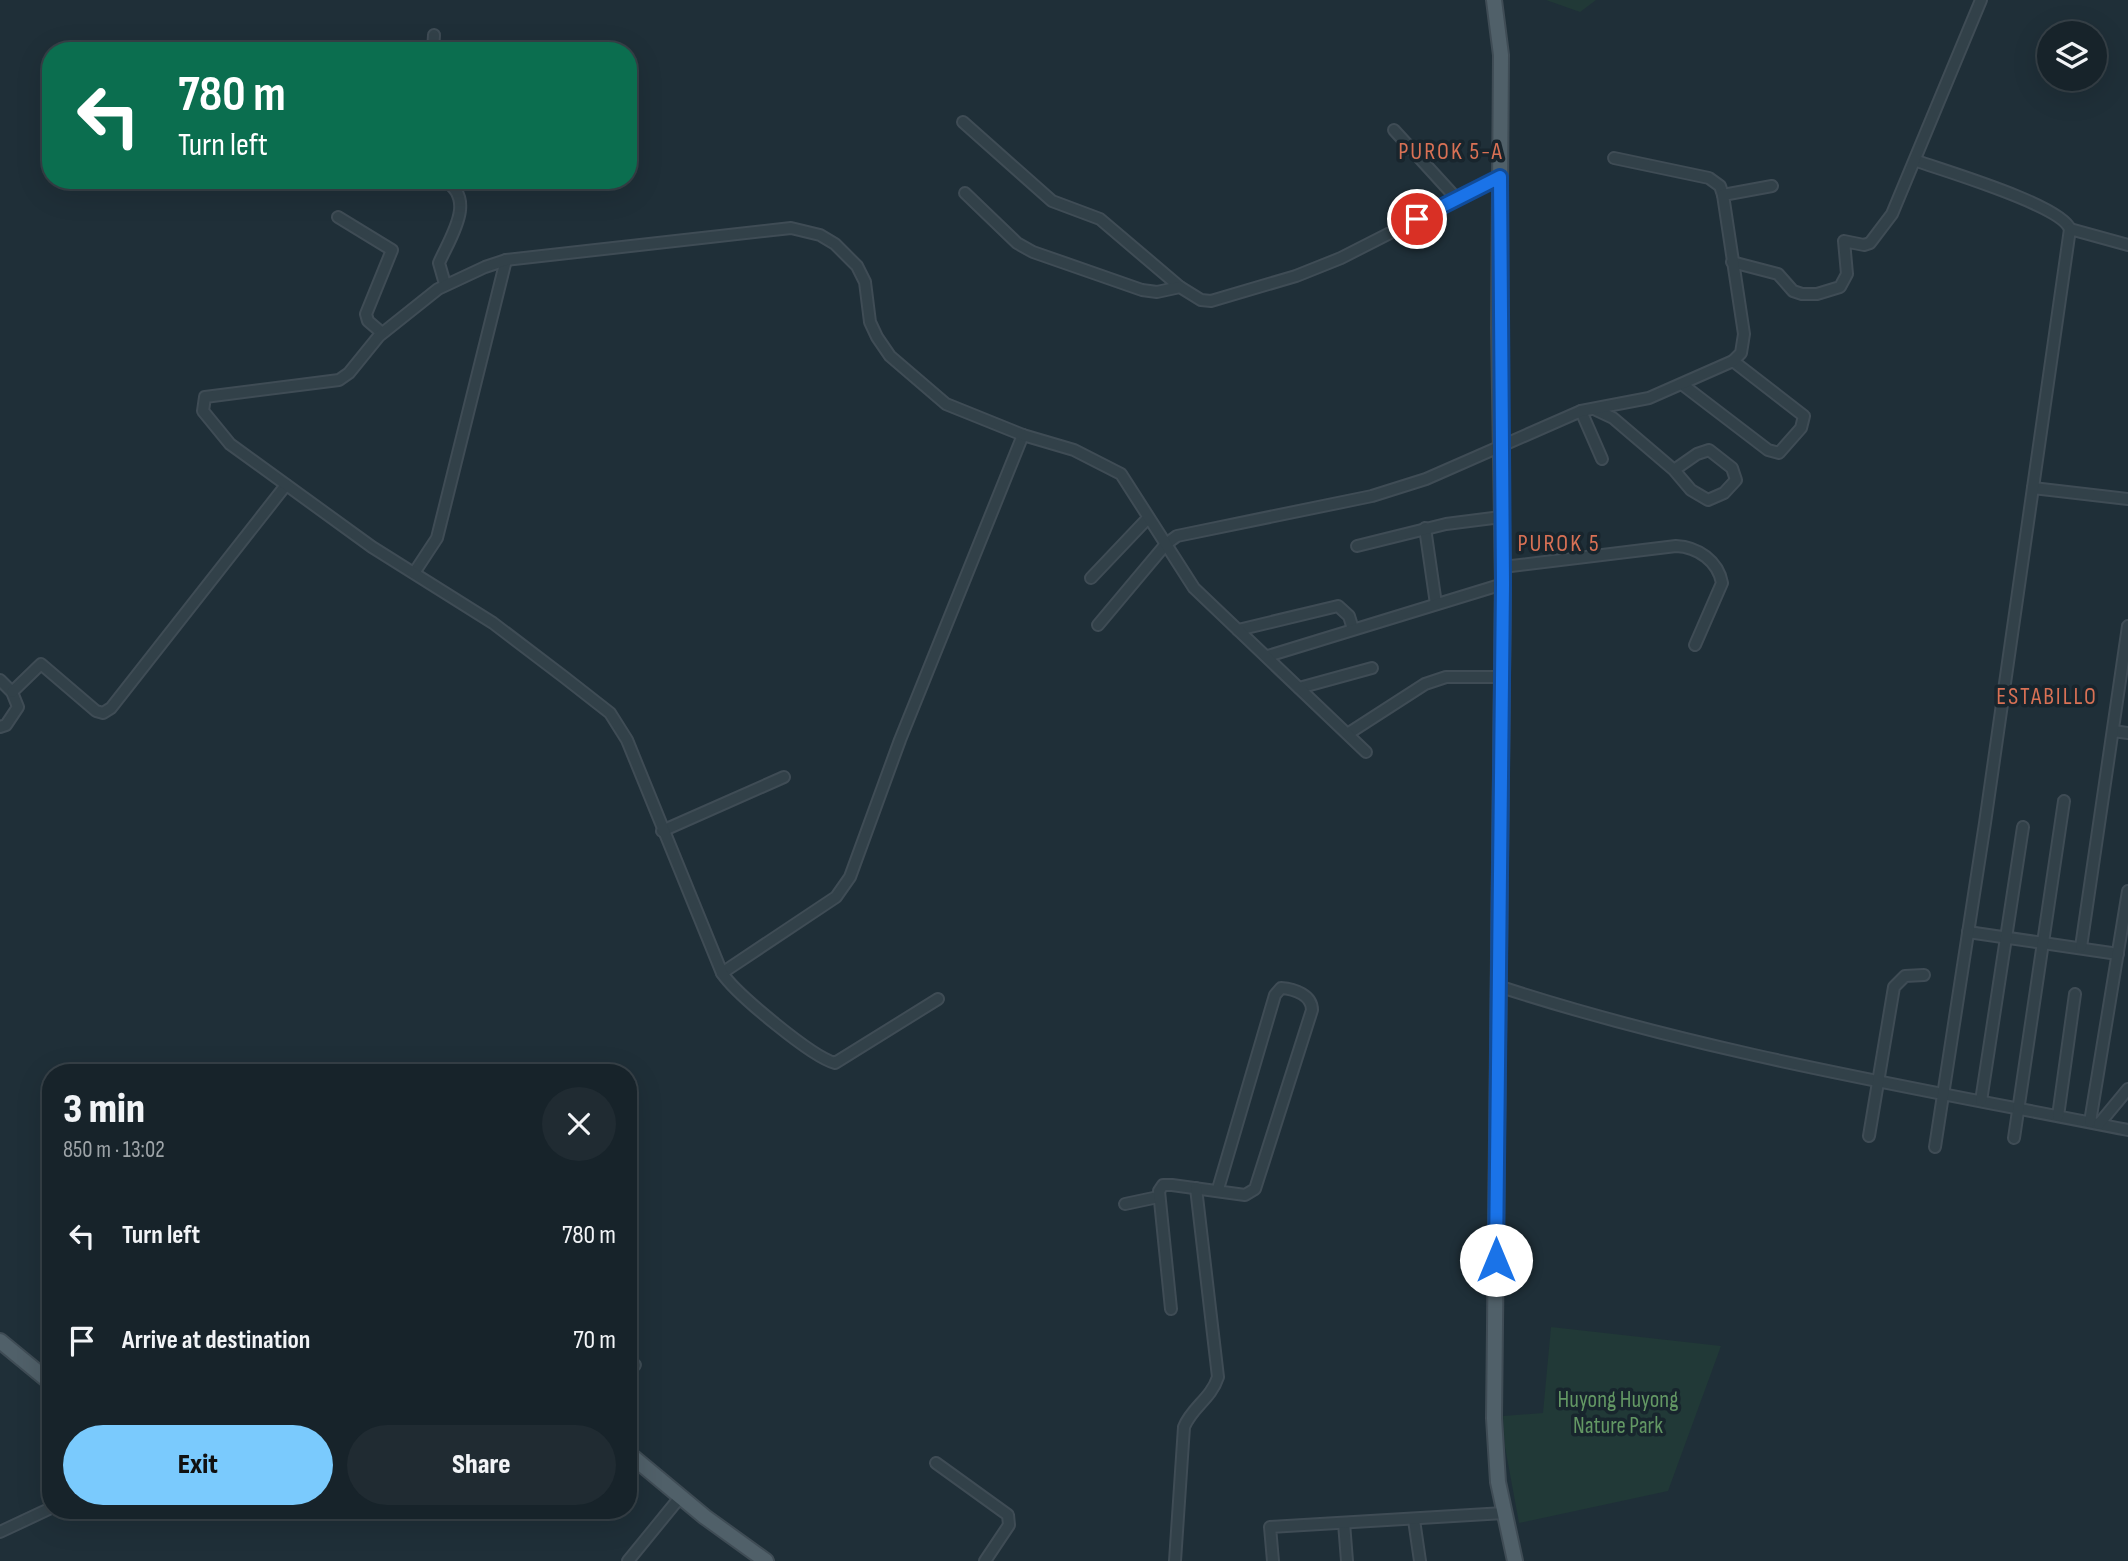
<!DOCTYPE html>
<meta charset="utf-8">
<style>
:root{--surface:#17232a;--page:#202b32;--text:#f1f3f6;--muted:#9ea4a8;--line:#364047;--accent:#7acafd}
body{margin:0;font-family:"Sofia Sans Condensed",sans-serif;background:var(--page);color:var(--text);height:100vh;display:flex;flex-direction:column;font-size:26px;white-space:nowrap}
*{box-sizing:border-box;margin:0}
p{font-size:23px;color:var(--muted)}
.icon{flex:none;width:38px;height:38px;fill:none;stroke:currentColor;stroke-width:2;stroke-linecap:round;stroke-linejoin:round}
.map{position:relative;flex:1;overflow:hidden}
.panel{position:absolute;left:42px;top:1064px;width:595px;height:455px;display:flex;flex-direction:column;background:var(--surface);border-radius:28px;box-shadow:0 7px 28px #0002,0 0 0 2px var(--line)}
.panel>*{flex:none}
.banner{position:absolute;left:42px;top:42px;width:595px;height:147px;border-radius:28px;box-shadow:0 7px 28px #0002,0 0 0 2px var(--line);background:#0b6e4f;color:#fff;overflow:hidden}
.tools{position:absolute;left:2037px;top:21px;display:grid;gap:14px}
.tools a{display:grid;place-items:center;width:70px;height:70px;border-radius:50%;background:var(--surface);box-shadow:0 7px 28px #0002,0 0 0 2px var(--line);font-size:35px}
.pin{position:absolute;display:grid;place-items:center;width:60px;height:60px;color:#fff;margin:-30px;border:4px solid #fff;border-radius:50%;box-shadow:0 2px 7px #0007}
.me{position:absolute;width:77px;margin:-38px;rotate:0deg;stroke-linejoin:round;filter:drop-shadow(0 0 5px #0008)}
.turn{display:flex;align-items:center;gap:24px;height:147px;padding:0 21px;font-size:32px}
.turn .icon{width:91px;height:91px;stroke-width:2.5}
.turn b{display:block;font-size:49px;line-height:60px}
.round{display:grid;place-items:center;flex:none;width:74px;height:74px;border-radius:37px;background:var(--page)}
.overview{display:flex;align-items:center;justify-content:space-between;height:119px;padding:0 21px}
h1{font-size:42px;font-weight:800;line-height:52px}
.primary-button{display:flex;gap:14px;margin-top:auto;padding:14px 21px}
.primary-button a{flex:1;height:80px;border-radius:42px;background:var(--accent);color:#111;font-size:28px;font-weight:800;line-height:80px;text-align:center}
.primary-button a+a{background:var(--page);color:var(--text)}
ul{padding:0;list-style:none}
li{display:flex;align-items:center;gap:21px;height:105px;padding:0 21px}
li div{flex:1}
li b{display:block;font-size:26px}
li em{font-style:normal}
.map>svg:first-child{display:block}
.green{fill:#213937}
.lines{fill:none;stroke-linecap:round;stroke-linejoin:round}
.minor-casing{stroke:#3f4c55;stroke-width:14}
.major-casing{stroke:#3f4c55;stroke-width:18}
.minor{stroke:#324149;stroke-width:10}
.major{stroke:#506069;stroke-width:14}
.route-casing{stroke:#114b97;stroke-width:18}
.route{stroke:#1a73e8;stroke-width:12}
.labels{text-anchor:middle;stroke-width:7;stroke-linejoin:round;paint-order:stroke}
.park-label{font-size:23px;fill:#639764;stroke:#18252d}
.neighbourhood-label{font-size:24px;letter-spacing:2px;fill:#d97155;stroke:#18252d}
</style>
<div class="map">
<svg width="2128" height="1561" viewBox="0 0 2128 1561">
<rect width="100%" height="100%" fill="#1f2f38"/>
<g class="green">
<polygon points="1546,0 1596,0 1580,12"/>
<polygon points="1551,1327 1721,1346 1668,1491 1519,1523 1505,1447 1503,1416 1543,1413"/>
</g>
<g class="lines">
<g class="minor-casing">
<g id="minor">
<polyline points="433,51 434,35"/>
<polyline points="963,122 1052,201 1100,219 1180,287"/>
<polyline points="1394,130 1457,199"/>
<polyline points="1614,158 1709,178 1720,186 1723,195"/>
<path d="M1917,161C1945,171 2061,205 2070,229"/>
<path d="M443,180C479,198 449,239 439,263L445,284"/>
<polyline points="965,193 1017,243 1033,252 1142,290 1157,292 1180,287 1201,300 1211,301 1296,276 1341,258 1500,177"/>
<polyline points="338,217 392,250 366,314 368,321 382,333"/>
<polyline points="1732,262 1778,274 1793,291 1802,294 1817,294 1840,287 1847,274 1844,241 1864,245 1870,243 1892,214 1981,0"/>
<polyline points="1683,385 1768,450 1779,453 1801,428 1804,416 1733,361"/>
<polyline points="1596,410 1613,418 1674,470 1697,454 1709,450 1732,468 1736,480 1724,493 1708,500 1691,490 1674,470"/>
<polyline points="1581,411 1602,459"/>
<polyline points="2033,488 2128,499"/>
<polyline points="1425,528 1436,604"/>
<polyline points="1357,546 1446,524 1501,517"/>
<path d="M1503,567L1676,546C1698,547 1718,561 1722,583L1695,645"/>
<polyline points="414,573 437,538 506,260"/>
<polyline points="1091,578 1148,518"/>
<polyline points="1098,625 1166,544 1177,536 1372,496 1426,479 1581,411 1649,398 1733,361 1741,353 1744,334 1723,195 1772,186"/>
<polyline points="1238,630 1338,606 1349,616 1353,629"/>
<polyline points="1268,656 1503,584"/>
<polyline points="0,680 12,692 18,707 6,725 0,727"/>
<polyline points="1299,688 1372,668"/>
<polyline points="12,692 41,664 96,711 103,713 111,708 286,485"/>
<polyline points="2113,731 2128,733"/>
<polyline points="1349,733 1425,684 1446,677 1500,677"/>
<polyline points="662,831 784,777"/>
<polyline points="1968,932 2118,954"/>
<polyline points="2081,947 2128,626"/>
<polyline points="722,973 836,897 850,877 900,740 1023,435"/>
<path d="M1498,986C1703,1053 1917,1088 2128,1130"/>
<path d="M938,999L835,1063C812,1057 736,994 722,973L627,740L610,713L564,677L493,623L372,547L230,444L203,411L205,397L339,380L349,373L379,336L438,289L485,267L506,260L791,228L820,235L835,244L857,266L865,282L870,322L877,337L890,356L946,404L1023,435L1074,450L1121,474L1194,588L1366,752"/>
<polyline points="1981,1101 2023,827"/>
<polyline points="2058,1116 2075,994"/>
<polyline points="2090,1122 2128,891"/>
<polyline points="2099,1124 2128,1089"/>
<polyline points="1869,1136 1894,987 1905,976 1924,975"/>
<polyline points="2014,1138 2064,801"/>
<polyline points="1935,1147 1985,823 2070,229 2128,245"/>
<polyline points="1125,1204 1158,1197"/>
<path d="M1171,1309L1159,1191L1163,1185H1172L1245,1195L1255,1189L1312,1010C1312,995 1295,989 1281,988L1275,995L1218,1189"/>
<polyline points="628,1360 635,1365"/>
<polyline points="936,1463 1008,1515 1009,1525 985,1561"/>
<polyline points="1414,1520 1420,1561"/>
<polyline points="1344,1523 1347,1561"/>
<polyline points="0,1532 51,1508"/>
<polyline points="628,1561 681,1496"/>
<path d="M1175,1561L1184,1427C1192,1407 1211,1399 1218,1377L1196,1188"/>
<polyline points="1273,1561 1270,1527 1504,1513"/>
</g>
</g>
<g class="major-casing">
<g id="major">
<polyline points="1494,0 1501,55 1499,328 1503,584 1494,1418 1498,1482 1515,1561"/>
<polyline points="0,1341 51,1383"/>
<polyline points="628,1453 705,1517 766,1561"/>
</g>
</g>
<use href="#minor" class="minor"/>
<use href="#major" class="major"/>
</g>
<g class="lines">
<g class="route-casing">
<polyline id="route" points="1417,219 1500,177 1503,584 1496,1260"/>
</g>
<use href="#route" class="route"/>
</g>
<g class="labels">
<g class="park-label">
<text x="1618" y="1407">Huyong Huyong<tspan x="1618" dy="26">Nature Park</tspan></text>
</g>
<g class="neighbourhood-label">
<text x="1451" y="159">PUROK 5-A</text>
<text x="1559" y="551">PUROK 5</text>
<text x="2047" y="704">ESTABILLO</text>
</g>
</g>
</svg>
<div class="tools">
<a><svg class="icon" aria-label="layers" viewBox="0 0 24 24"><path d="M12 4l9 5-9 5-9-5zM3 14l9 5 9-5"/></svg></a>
</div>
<div class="pin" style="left:1417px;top:219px;background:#d93025"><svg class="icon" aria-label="arrive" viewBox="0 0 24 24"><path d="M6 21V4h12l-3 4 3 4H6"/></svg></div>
<svg class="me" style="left:1496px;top:1260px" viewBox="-20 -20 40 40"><circle r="19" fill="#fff"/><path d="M0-13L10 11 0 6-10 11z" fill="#1a73e8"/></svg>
<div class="banner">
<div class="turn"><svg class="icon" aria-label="left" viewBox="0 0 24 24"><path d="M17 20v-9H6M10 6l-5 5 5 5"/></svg><div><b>780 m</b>Turn left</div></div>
</div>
<section class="panel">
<div class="overview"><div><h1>3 min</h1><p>850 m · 13:02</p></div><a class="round"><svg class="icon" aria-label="close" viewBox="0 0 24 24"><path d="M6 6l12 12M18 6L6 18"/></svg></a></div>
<ul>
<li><svg class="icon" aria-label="left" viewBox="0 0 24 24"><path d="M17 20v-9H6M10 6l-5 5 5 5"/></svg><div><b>Turn left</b></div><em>780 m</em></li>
<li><svg class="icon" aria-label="arrive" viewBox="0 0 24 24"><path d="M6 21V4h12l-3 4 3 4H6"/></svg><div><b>Arrive at destination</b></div><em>70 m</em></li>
</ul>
<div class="primary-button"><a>Exit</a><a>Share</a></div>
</section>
</div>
